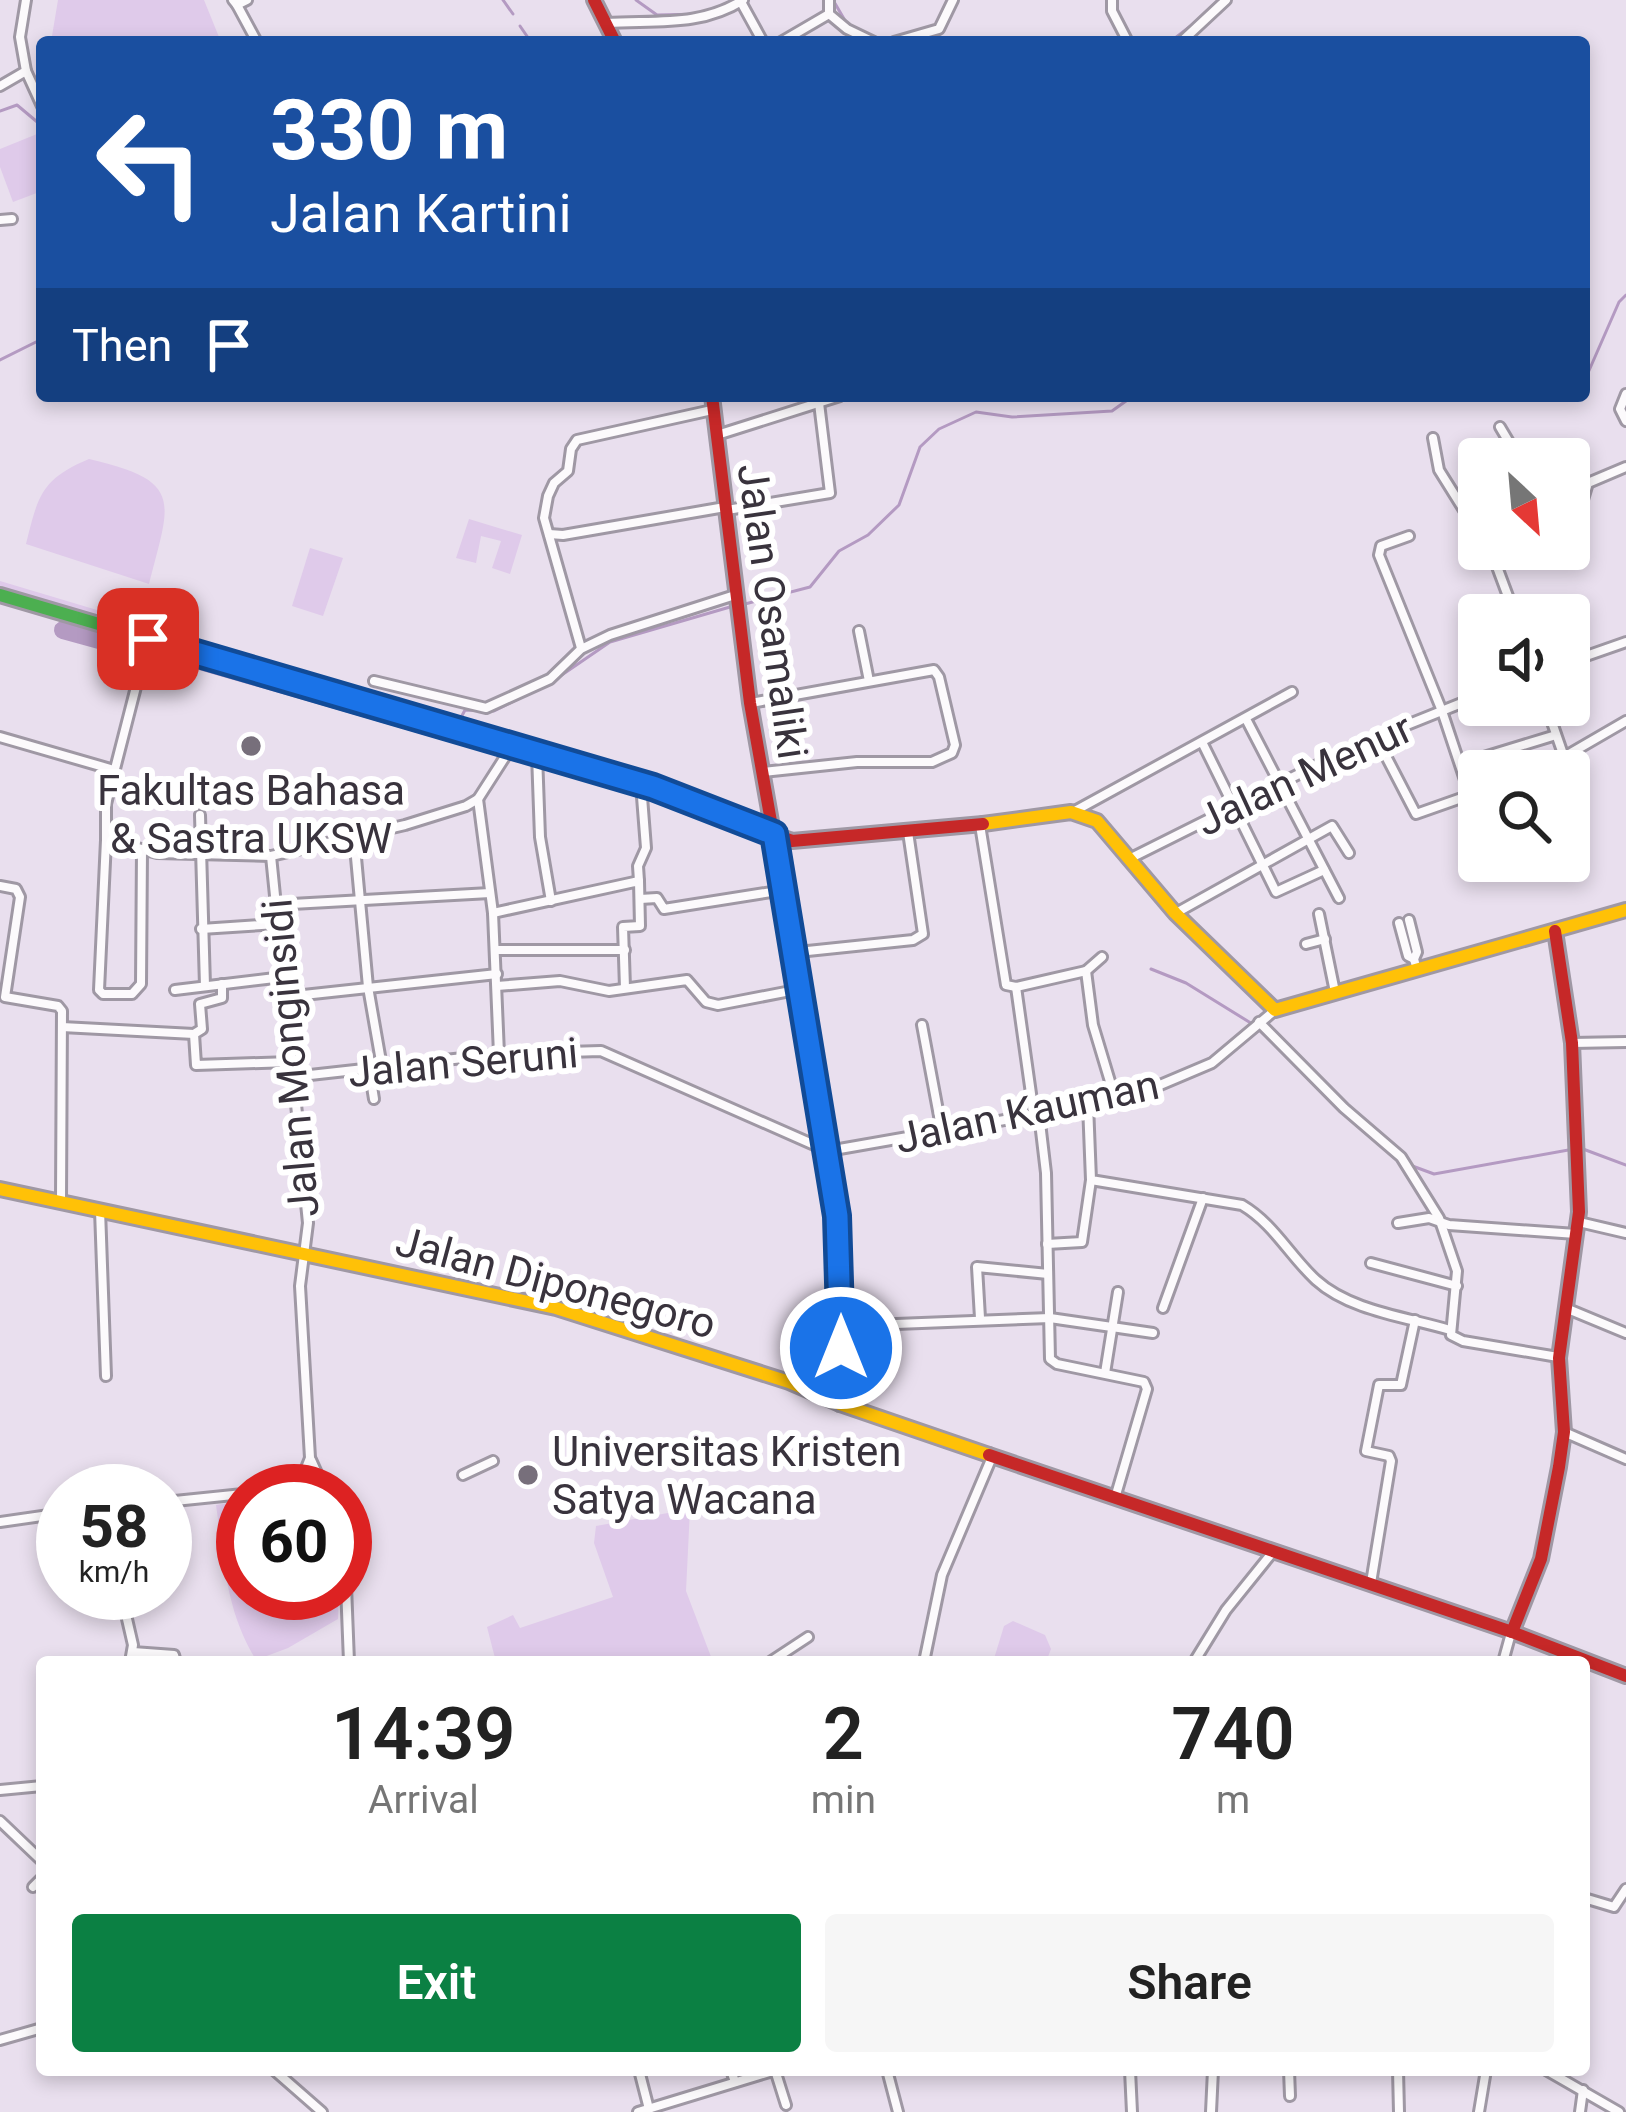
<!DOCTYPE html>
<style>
:root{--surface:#fff;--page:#f6f6f6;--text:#222;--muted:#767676;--accent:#0b8043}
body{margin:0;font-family:Roboto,sans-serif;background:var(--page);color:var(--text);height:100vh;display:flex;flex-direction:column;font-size:45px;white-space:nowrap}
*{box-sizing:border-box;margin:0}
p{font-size:39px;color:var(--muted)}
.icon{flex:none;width:66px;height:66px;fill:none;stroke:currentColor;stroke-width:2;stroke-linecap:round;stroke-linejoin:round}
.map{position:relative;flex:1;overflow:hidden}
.panel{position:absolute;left:36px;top:1656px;width:1554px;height:420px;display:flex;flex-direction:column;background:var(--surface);border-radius:12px;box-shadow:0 6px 18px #0003}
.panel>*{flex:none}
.banner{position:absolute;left:36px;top:36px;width:1554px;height:366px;border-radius:12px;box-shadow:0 6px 18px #0003;background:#1a4fa0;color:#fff;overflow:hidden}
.needle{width:78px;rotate:154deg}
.controls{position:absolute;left:1458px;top:438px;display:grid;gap:24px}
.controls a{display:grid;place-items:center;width:132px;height:132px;border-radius:12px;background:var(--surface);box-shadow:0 6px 18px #0003;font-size:60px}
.speed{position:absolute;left:36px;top:1464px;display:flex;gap:24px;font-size:60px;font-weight:700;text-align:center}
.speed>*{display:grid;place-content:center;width:156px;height:156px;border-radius:50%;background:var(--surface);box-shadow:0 6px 18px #0003;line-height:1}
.speed small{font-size:30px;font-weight:400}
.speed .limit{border:18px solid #d22;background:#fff;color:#111}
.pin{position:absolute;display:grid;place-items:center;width:102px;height:102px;color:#fff;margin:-51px;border-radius:24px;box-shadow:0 6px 18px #0006}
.me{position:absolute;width:132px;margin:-66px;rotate:0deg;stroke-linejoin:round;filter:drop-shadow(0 0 9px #0008)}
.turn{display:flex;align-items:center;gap:42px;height:252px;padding:0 36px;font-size:54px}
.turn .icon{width:156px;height:156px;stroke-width:2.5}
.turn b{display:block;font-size:84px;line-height:102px}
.then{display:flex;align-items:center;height:114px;padding:0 36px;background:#0003;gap:24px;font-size:45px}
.eta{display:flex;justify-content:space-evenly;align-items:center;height:204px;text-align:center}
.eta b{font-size:72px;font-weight:600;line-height:84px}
.action{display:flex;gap:24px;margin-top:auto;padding:24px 36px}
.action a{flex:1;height:138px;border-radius:12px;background:var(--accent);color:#fff;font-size:48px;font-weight:600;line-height:138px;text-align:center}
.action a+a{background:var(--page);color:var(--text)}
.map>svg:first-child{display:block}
.green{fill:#dfcaea}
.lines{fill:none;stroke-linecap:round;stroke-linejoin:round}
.stream{stroke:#b49ac2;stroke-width:3}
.river{stroke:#b49ac2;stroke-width:18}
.street-casing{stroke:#9f98a4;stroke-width:14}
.fast-casing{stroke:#9f98a4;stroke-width:18}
.slow-casing{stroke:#9f98a4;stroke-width:18}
.jam-casing{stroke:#9f98a4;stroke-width:18}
.street{stroke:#fcfafc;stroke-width:8}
.fast{stroke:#4caf50;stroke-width:12}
.slow{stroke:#ffc107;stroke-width:12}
.jam{stroke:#c62828;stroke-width:12}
.route-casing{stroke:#114b97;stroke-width:30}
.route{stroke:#1a73e8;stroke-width:21}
.poi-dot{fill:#776f7b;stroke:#fff;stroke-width:4.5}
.labels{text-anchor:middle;stroke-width:12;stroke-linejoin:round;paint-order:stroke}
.street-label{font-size:42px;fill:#39333d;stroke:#fff}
.poi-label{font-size:42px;fill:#39333d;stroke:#fff}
</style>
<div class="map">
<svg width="1626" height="2112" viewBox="0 0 1626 2112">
<rect width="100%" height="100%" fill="#e9dfee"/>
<g class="green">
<polygon points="58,0 204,0 221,42 51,42"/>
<polygon points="42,132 42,191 13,202 0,167 0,149"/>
<path d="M89,459C185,481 170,501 149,584L26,544C38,496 41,479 89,459Z"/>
<polygon points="469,519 522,535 510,574 492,568 501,541 481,536 476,563 456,558"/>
<polygon points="310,548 343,558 323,616 292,606"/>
<polygon points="0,581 361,689 358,696 0,591"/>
<path d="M243,1501V1593H339L338,1619L288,1648L256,1660C226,1611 224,1561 216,1505Z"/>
<polygon points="690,1509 686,1591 713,1662 496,1662 487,1627 513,1615 520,1628 613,1597 594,1543 596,1526"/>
<polygon points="1013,1621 1045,1635 1051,1649 1046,1662 993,1662 1004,1626"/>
</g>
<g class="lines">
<g class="stream">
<polyline points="503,0 513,14"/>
<polyline points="636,0 657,15 701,14"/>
<polyline points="833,0 847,24"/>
<polyline points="520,26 531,42"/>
<polyline points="872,37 878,40 903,36"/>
<polyline points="1170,42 1206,14"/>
<polyline points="0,111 17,105 42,126"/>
<polyline points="0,360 42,339"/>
<polyline points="1584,382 1619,302 1626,295"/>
<polyline points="1553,396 1571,396"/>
<polyline points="745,604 810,587 839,551 868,535 899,505 920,447 939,429 976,412 1012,417 1112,411 1133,396"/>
<polyline points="149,654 447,740 453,734"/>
<polyline points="553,681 610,642 730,607"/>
<polyline points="457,725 465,710 494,711 544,686"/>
<polyline points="1151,969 1186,983 1254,1025 1398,1161"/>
<polyline points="1583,1149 1626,1165"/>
<polyline points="1407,1164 1434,1174 1574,1149"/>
</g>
<polyline class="river" points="63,630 143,652"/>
<g class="street-casing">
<g id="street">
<polyline points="233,0 237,5 247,0"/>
<polyline points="1112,0 1112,11 1128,42"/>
<polyline points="741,2 763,42"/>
<polyline points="237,5 257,42"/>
<polyline points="829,14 847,29 874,42"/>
<path d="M607,23C656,20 700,27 743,0"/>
<polyline points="781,42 829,14 829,0"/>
<polyline points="894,42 939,29 953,0"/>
<polyline points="1181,42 1226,0"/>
<polyline points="26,71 42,106"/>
<polyline points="0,86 26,71 20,37 26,0"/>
<polyline points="0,220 12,219"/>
<polyline points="1626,394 1620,409 1626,421"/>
<polyline points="1500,427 1519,459"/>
<polyline points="717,435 840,396"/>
<polyline points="1433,438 1439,470 1479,534"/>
<polyline points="1468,465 1479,482"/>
<polyline points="727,510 830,493 819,403"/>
<polyline points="1569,512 1582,503 1588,483 1626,467"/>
<polyline points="549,534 563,535 725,507"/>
<polyline points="1498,549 1493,556 1515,615"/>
<polyline points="859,631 869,681"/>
<polyline points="148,640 106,804 106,840 157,853 271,856"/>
<polyline points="581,648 544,518 548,496 554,483 568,471 571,449 577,440 712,410"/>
<polyline points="1569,662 1626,642"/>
<polyline points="374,681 486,708 550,679 581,649 610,635 735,595"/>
<polyline points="751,703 934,670 939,677 955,745 952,753 932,762 857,762 763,772"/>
<polyline points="1546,705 1564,757 1626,721"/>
<polyline points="1246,719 1339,898"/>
<polyline points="0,737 114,770"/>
<polyline points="1376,737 1416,814 1470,795 1442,711 1379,555 1381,546 1409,536"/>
<polyline points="1202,742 1276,892 1324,870"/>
<polyline points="537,754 540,837 551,901"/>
<polyline points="1461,764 1556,735"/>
<polyline points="1531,771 1564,757"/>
<polyline points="478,799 493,913 499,1054"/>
<polyline points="1073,812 1292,692"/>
<polyline points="200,815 205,986"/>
<polyline points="980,825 1006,985 1016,987 1086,971 1102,957"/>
<polyline points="354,836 368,987 382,1067"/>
<polyline points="106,840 99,990 103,994 132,994 141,984 142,850"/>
<polyline points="1131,858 1357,745 1479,696"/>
<polyline points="639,881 638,866 646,848 641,784"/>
<polyline points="0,886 16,889 20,897 5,997 58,1006 62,1011 61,1200"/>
<polyline points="640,899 657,898 664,909 784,890"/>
<polyline points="274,905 490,893"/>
<polyline points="493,913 639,881 640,926 623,927 625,988"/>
<polyline points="1176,913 1332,826 1349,853"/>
<polyline points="1319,914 1335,992"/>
<polyline points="1409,920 1417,952 1414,959 1417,970"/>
<polyline points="1399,923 1408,956 1414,959"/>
<polyline points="201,929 277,924"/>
<polyline points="1306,944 1325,939"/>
<polyline points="495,950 625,950"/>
<polyline points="798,952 913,940 923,934 908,832"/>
<polyline points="1086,971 1093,1025 1115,1098"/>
<polyline points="222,984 222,998 200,1004 202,1029 194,1034 196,1065 291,1062"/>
<polyline points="497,986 560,981 609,991 687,980 706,1002 718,1005 801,989"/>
<polyline points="1016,987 1034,1115"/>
<polyline points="175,990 283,977"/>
<polyline points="285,997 497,974"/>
<polyline points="1259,1022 1344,1108 1401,1157 1439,1218 1457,1271 1451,1335 1463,1341 1558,1357"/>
<polyline points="922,1025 942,1132"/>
<polyline points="62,1027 194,1034"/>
<polyline points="1572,1043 1626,1042"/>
<polyline points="369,1068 374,1099"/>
<polyline points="292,1077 499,1054 601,1051 828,1151 1039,1114 1160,1085 1212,1063 1274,1011"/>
<path d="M1088,1104L1091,1180L1242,1205C1274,1224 1289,1255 1316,1280C1350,1311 1407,1317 1450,1330"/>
<polyline points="1039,1114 1046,1173 1050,1359 1057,1364 1144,1382 1147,1389 1115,1498"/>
<polyline points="100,1210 106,1376"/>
<polyline points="1579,1222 1626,1233"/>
<polyline points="1398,1223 1429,1218 1449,1225 1576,1234"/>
<polyline points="1047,1244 1082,1242 1091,1180"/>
<polyline points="1371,1263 1457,1286"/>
<polyline points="1163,1308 1203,1198"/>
<polyline points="1568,1309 1626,1333"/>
<polyline points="980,1318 977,1267 1048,1274"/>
<polyline points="896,1324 1050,1318 1153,1333"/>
<polyline points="1105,1373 1118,1292"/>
<polyline points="1564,1432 1626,1459"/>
<polyline points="311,1460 325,1491"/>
<polyline points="463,1475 493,1461"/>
<polyline points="274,1491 302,1478 310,1458 300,1286 308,1223 271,856 405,825 466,806 478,799 512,746"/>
<polyline points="165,1502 243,1494"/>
<polyline points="0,1522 63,1513"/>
<polyline points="345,1560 349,1662"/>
<polyline points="1371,1583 1391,1461 1389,1456 1366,1451 1379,1385 1401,1385 1415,1320"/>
<polyline points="121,1593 133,1645 130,1662"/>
<polyline points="133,1652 174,1655 176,1662"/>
<polyline points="770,1662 808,1637"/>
<polyline points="924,1662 942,1575 992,1457"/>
<polyline points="1194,1662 1226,1610 1272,1553"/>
<polyline points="1503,1662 1511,1633"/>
<polyline points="0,1790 42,1786"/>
<polyline points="0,1821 42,1861"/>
<polyline points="33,1887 42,1878"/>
<polyline points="1584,1898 1614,1907 1626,1889"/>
<polyline points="0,2040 42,2028"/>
<polyline points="274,2070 322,2112"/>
<polyline points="639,2070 649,2109"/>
<polyline points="731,2070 735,2082"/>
<polyline points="775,2070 786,2105"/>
<polyline points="887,2070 898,2112"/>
<polyline points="1130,2070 1132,2112"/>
<polyline points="1289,2070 1290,2096"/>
<polyline points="1398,2070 1399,2112"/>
<polyline points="1546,2070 1619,2112"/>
<polyline points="638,2112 776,2070"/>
<polyline points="1211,2112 1213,2070"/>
<polyline points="1479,2112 1486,2070"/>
<polyline points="1580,2112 1583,2090"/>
</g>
</g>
<g class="fast-casing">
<polyline id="fast" points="0,595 619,777"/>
</g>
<g class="slow-casing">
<g id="slow">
<polyline points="983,824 1071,812 1097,821 1175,913 1275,1010 1626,910"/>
<polyline points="806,1019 837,1216 840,1404"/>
<polyline points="0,1189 556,1308 789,1382 840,1404 989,1455"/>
</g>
</g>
<g class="jam-casing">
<g id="jam">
<polyline points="594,0 615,42"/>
<polyline points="712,396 750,703 806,1019"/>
<polyline points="619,777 792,841 983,824"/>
<polyline points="989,1455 1512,1632 1626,1676"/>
<polyline points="1512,1632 1541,1559 1559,1467 1564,1432 1559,1358 1579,1212 1572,1043 1555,931"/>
</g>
</g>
<use href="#street" class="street"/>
<use href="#fast" class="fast"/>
<use href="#slow" class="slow"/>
<use href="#jam" class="jam"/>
</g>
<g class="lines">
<g class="route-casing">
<polyline id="route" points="148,639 653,787 774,834 837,1216 841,1348"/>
</g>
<use href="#route" class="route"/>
</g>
<g class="poi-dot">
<circle cx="251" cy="746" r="12"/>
<circle cx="528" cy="1475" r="12"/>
</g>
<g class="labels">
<g class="street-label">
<text transform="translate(773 611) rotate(82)" y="15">Jalan Osamaliki</text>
<text transform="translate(1304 774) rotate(-25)" y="15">Jalan Menur</text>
<text transform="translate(290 1058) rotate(-95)" y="15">Jalan Monginsidi</text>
<text transform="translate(463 1062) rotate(-5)" y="15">Jalan Seruni</text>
<text transform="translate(1027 1111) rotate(-12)" y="15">Jalan Kauman</text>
<text transform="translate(556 1282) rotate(15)" y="15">Jalan Diponegoro</text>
</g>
<g class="poi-label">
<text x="251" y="805">Fakultas Bahasa<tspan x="251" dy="48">&amp; Sastra UKSW</tspan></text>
<text x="552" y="1466" text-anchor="start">Universitas Kristen<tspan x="552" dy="48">Satya Wacana</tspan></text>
</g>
</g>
</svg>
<div class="controls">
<a><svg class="needle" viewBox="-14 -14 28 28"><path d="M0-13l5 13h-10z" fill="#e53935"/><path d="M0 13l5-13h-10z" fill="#767676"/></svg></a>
<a><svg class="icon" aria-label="sound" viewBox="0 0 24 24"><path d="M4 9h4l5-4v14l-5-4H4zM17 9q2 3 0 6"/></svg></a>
<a><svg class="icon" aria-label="search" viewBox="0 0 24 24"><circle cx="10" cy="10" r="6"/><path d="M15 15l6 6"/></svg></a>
</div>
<div class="speed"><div>58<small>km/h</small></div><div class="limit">60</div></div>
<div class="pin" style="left:148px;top:639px;background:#d93025"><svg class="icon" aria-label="arrive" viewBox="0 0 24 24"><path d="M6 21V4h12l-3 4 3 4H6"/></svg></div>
<svg class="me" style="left:841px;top:1348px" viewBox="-20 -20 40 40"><circle r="17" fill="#1a73e8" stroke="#fff" stroke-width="3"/><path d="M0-11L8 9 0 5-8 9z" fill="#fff"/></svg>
<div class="banner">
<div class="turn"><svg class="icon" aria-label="left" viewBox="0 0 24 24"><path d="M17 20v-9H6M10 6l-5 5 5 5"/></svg><div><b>330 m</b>Jalan Kartini</div></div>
<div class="then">Then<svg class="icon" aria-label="arrive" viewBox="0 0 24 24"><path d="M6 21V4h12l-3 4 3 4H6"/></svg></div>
</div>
<section class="panel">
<div class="eta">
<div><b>14:39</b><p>Arrival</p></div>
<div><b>2</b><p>min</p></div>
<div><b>740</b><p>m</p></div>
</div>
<div class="action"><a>Exit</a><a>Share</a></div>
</section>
</div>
